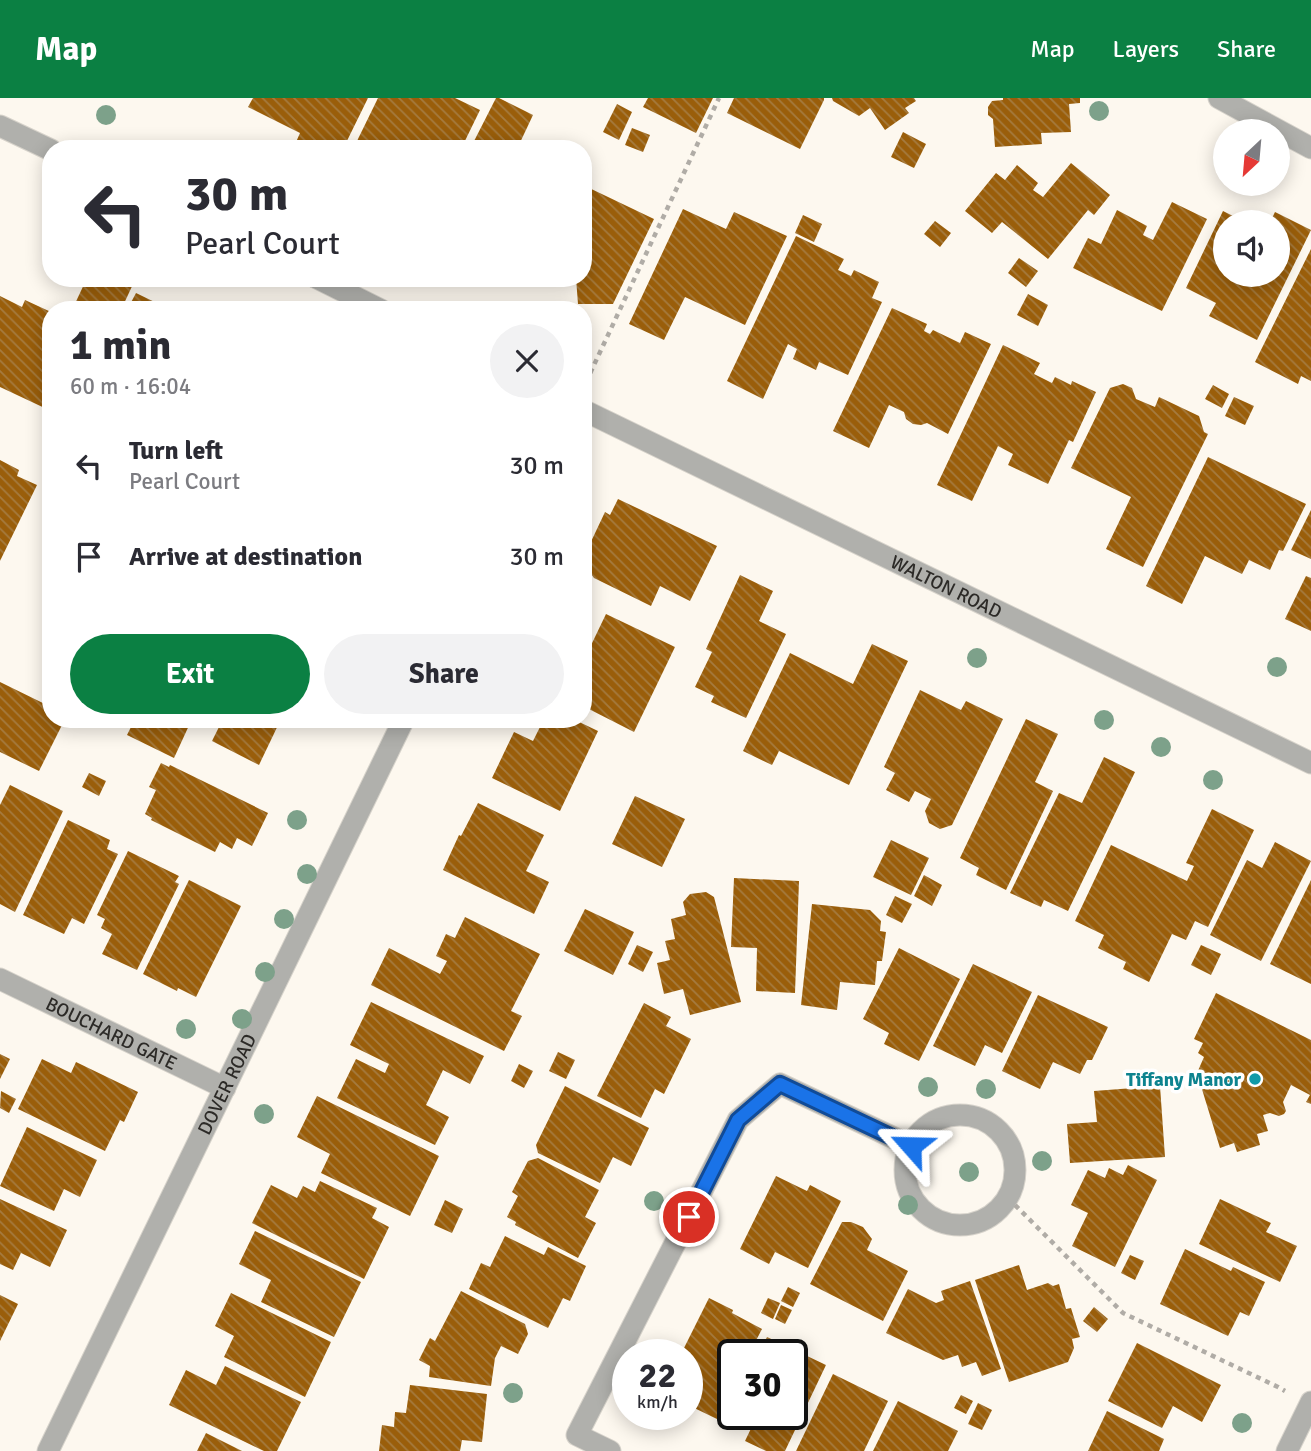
<!DOCTYPE html>
<meta charset="utf-8">
<style>
:root{--surface:#fff;--page:#f2f2f3;--text:#2b2b33;--muted:#7c7c81;--accent:#0b8043}
body{margin:0;font-family:Signika,sans-serif;background:var(--page);color:var(--text);height:100vh;display:flex;flex-direction:column;font-size:26px;white-space:nowrap}
*{box-sizing:border-box;margin:0}
p{font-size:23px;color:var(--muted)}
.icon{flex:none;width:38px;height:38px;fill:none;stroke:currentColor;stroke-width:2;stroke-linecap:round;stroke-linejoin:round}
.map{position:relative;flex:1;overflow:hidden}
.side{position:absolute;left:42px;top:203px;width:550px;height:427px;display:flex;flex-direction:column;background:var(--surface);border-radius:28px;box-shadow:0 4px 18px #0003}
.side>*{flex:none}
.hud{position:absolute;left:42px;top:42px;width:550px;height:147px;border-radius:28px;box-shadow:0 4px 18px #0003;background:#fff;color:var(--text);overflow:hidden}
.needle{width:46px;rotate:206deg}
.buttons{position:absolute;left:1213px;top:21px;display:grid;gap:14px}
.buttons a{display:grid;place-items:center;width:77px;height:77px;border-radius:50%;background:var(--surface);box-shadow:0 4px 18px #0003;font-size:35px}
.speed{position:absolute;left:612px;top:1241px;display:flex;gap:14px;font-size:35px;font-weight:700;text-align:center}
.speed>*{display:grid;place-content:center;width:91px;height:91px;border-radius:50%;background:var(--surface);box-shadow:0 4px 18px #0003;line-height:1}
.speed small{font-size:18px;font-weight:400}
.speed .limit{border:4px solid #111;border-radius:10px;background:#fff;color:#111}
.pin{position:absolute;display:grid;place-items:center;width:60px;height:60px;color:#fff;margin:-30px;border:4px solid #fff;border-radius:50%;box-shadow:0 2px 7px #0007}
.me{position:absolute;width:77px;margin:-38px;rotate:295deg;stroke-linejoin:round;filter:drop-shadow(0 0 5px #0008)}
.turn{display:flex;align-items:center;gap:24px;height:147px;padding:0 28px;font-size:32px}
.turn .icon{width:91px;height:91px;stroke-width:2.5}
.turn b{display:block;font-size:49px;line-height:60px}
.round{display:grid;place-items:center;flex:none;width:74px;height:74px;border-radius:37px;background:var(--page)}
.headline{display:flex;align-items:center;justify-content:space-between;height:119px;padding:0 28px}
h1{font-size:42px;font-weight:700;line-height:52px}
.action{display:flex;gap:14px;margin-top:auto;padding:14px 28px}
.action a{flex:1;height:80px;border-radius:42px;background:var(--accent);color:#fff;font-size:28px;font-weight:700;line-height:80px;text-align:center}
.action a+a{background:var(--page);color:var(--text)}
ul{padding:0;list-style:none}
li{display:flex;align-items:center;gap:21px;height:91px;padding:0 28px}
li div{flex:1}
li b{display:block;font-size:26px}
li em{font-style:normal}
header{display:flex;align-items:center;gap:42px;box-sizing:border-box;height:98px;padding:0 35px;background:var(--accent);color:#fff}
header strong{font-size:33px}
nav{display:flex;gap:38px;margin-inline-start:auto;font-size:24px}
.map>svg:first-child{display:block}
.building{fill:url(#building-back-hatch)}
.lines{fill:none;stroke-linecap:round;stroke-linejoin:round}
.minor-casing{stroke:#d7d3cb;stroke-width:23}
.path{stroke:#b0aca6;stroke-width:4.5;stroke-dasharray:5 5;stroke-linecap:butt}
.minor{stroke:#b0b0ac;stroke-width:21}
.tree{fill:#7da18a}
.route-casing{stroke:#114b97;stroke-width:18}
.route{stroke:#1a73e8;stroke-width:12}
.culture-dot{fill:#0f9aa8;stroke:#fff;stroke-width:2.5}
.labels{text-anchor:middle;stroke-width:7;stroke-linejoin:round;paint-order:stroke}
.street-label{font-size:19px;fill:#2c2a27;stroke:#fff}
.culture-label{font-size:19px;font-weight:bold;fill:#0d838f;stroke:#fff;text-anchor:end}
</style>
<header>
<strong>Map</strong>
<nav><a>Map</a><a>Layers</a><a>Share</a></nav>
</header>
<div class="map">
<svg width="1311" height="1353" viewBox="0 0 1311 1353">
<defs>
<pattern id="building-back-hatch" width="6" height="6" patternUnits="userSpaceOnUse" patternTransform="scale(1.75)"><rect width="6" height="6" fill="#9a5e0a"/><path d="M-1 5l2 2M0 0l6 6M5-1l2 2" fill="none" stroke="#a57b40"/></pattern>
</defs>
<rect width="100%" height="100%" fill="#fdf8ef"/>
<g class="building">
<polygon points="253,0 368,0 343,51 293,51 300,35 248,9"/>
<polygon points="378,0 455,0 480,12 461,51 372,51 357,43"/>
<polygon points="496,0 499,0 533,17 517,51 470,51"/>
<polygon points="648,0 713,0 696,35 643,9"/>
<polygon points="734,0 824,0 824,2 800,51 727,15"/>
<polygon points="832,0 914,0 916,3 905,10 909,15 885,32 870,10 859,18 833,3"/>
<polygon points="1003,0 1080,0 1080,5 1069,6 1071,34 1041,35 1042,46 995,49 993,21 988,17 988,9 992,3 1003,2"/>
<polygon points="617,6 632,14 619,42 603,34"/>
<polygon points="632,30 650,37 643,54 625,47"/>
<polygon points="903,34 926,46 914,70 891,59"/>
<polygon points="1071,65 1110,97 1094,117 1088,112 1048,161 1002,124 992,135 965,113 996,75 1005,82 1017,67 1038,85 1033,92 1043,99"/>
<polygon points="583,87 654,121 613,206 578,206 576,180 583,180"/>
<polygon points="1172,104 1207,121 1162,213 1073,170 1088,140 1101,146 1117,112 1147,128 1143,137 1153,142"/>
<polygon points="683,111 726,131 734,114 787,138 745,227 685,199 664,242 629,226"/>
<polygon points="1223,113 1245,124 1225,124 1225,177 1278,177 1278,124 1270,124 1275,114 1311,132 1257,242 1209,218 1216,205 1186,190"/>
<polygon points="803,117 822,126 814,144 795,135"/>
<polygon points="935,123 951,135 940,149 924,136"/>
<polygon points="796,138 844,161 838,172 851,178 854,172 879,184 872,200 882,204 848,277 819,264 816,272 793,261 797,251 788,246 763,301 727,283"/>
<polygon points="1311,151 1311,283 1301,278 1298,286 1255,264"/>
<polygon points="1019,160 1038,173 1026,189 1008,175"/>
<polygon points="87,180 125,180 134,184 121,212 72,212"/>
<polygon points="136,195 171,212 127,212"/>
<polygon points="1028,196 1048,207 1038,228 1017,217"/>
<polygon points="0,198 22,209 25,202 51,214 51,313 0,289"/>
<polygon points="892,210 927,226 924,233 930,236 933,232 960,245 965,234 991,246 948,336 927,325 921,327 913,326 906,321 904,314 889,307 869,350 833,333"/>
<polygon points="1003,247 1040,265 1034,276 1052,285 1055,279 1071,287 1072,283 1096,294 1073,344 1069,342 1048,386 1008,367 1013,356 998,348 972,403 937,387"/>
<polygon points="1123,286 1132,290 1136,301 1155,309 1159,299 1199,318 1204,334 1208,336 1143,469 1106,451 1131,399 1071,370 1110,290"/>
<polygon points="1213,287 1229,296 1222,310 1205,301"/>
<polygon points="1234,299 1254,308 1245,327 1225,318"/>
<polygon points="1208,359 1306,406 1283,453 1279,452 1270,472 1249,462 1242,476 1205,458 1182,506 1146,488"/>
<polygon points="0,362 19,372 17,378 37,387 0,463"/>
<polygon points="618,401 717,448 690,503 660,488 651,508 594,480 586,469 587,459 591,451 588,450 605,414 610,417"/>
<polygon points="1311,412 1311,461 1291,452"/>
<polygon points="740,477 773,493 759,523 786,536 746,620 711,604 714,598 695,589 712,554 706,551"/>
<polygon points="1306,478 1311,480 1311,533 1285,521"/>
<polygon points="606,516 675,549 634,634 583,608 583,564"/>
<polygon points="872,546 908,563 849,687 779,653 772,667 743,653 790,555 853,586"/>
<polygon points="0,584 51,609 51,621 65,621 39,673 0,654"/>
<polygon points="920,592 961,612 966,603 1003,621 952,727 940,731 929,725 925,713 931,701 915,693 909,704 886,692 895,675 884,669"/>
<polygon points="135,621 192,621 174,660 127,637"/>
<polygon points="223,621 281,621 259,667 212,643"/>
<polygon points="544,621 573,621 598,633 560,713 492,680 514,634 533,643"/>
<polygon points="1026,621 1058,636 1035,684 1053,693 1006,792 976,777 979,770 960,760"/>
<polygon points="1104,659 1135,674 1068,813 1044,802 1041,809 1010,795 1059,695 1082,705"/>
<polygon points="161,665 169,669 170,667 268,715 252,748 237,740 232,751 220,744 215,754 151,722 152,720 145,716 156,692 149,689"/>
<polygon points="89,675 106,683 99,698 82,689"/>
<polygon points="10,687 63,713 15,814 0,806 0,707"/>
<polygon points="635,698 685,721 662,769 612,746"/>
<polygon points="478,705 544,737 526,773 549,784 534,816 443,772 459,737 461,738"/>
<polygon points="1212,711 1254,732 1208,829 1195,823 1186,842 1172,836 1149,884 1123,871 1126,864 1098,850 1104,837 1075,823 1111,747 1187,783 1194,768 1186,765"/>
<polygon points="68,722 110,742 107,751 118,756 84,826 72,820 64,836 23,817"/>
<polygon points="891,742 929,760 911,797 873,779"/>
<polygon points="1275,744 1311,763 1261,863 1210,837 1247,762 1262,770"/>
<polygon points="128,753 179,778 175,784 179,786 137,872 102,856 112,836 101,830 105,821 97,817"/>
<polygon points="924,777 942,787 932,808 914,798"/>
<polygon points="734,780 799,783 795,895 756,893 757,850 731,849"/>
<polygon points="189,782 241,808 196,899 178,890 177,893 143,876"/>
<polygon points="1311,782 1311,886 1270,866"/>
<polygon points="706,794 714,799 741,904 690,917 683,891 664,896 657,865 670,862 665,843 675,841 671,821 686,817 683,804 690,796"/>
<polygon points="895,798 912,806 902,825 886,817"/>
<polygon points="812,806 870,812 881,823 880,833 886,834 882,863 877,863 875,887 840,884 837,912 801,907"/>
<polygon points="585,811 634,834 613,877 564,853"/>
<polygon points="465,819 540,856 511,913 522,918 504,953 371,887 389,850 440,876 447,863 436,858 446,836 455,840"/>
<polygon points="637,847 653,854 643,874 628,866"/>
<polygon points="1201,847 1221,856 1211,877 1191,867"/>
<polygon points="899,850 960,881 919,963 884,946 889,935 863,921"/>
<polygon points="973,866 1032,894 1002,955 985,947 975,968 933,948"/>
<polygon points="1216,895 1311,942 1311,1006 1306,1004 1310,997 1291,987 1283,1004 1286,1013 1284,1016 1279,1018 1270,1015 1263,1017 1268,1033 1257,1036 1260,1047 1237,1054 1234,1045 1220,1050 1197,975 1204,959 1198,955 1203,945 1194,941"/>
<polygon points="1038,897 1108,929 1092,962 1087,962 1080,976 1053,964 1040,991 1002,973"/>
<polygon points="371,904 484,958 470,986 443,972 426,1007 449,1019 435,1047 337,1000 356,961 385,975 389,966 350,947"/>
<polygon points="644,905 671,919 666,928 691,941 664,996 655,991 641,1020 597,998"/>
<polygon points="558,954 575,962 566,981 549,973"/>
<polygon points="0,956 10,961 0,981"/>
<polygon points="42,961 71,975 76,964 138,994 124,1024 120,1022 105,1053 18,1011"/>
<polygon points="519,966 533,973 524,990 511,983"/>
<polygon points="565,988 649,1030 631,1068 613,1059 600,1085 538,1055 536,1047"/>
<polygon points="1160,988 1165,1059 1070,1065 1067,1026 1097,1024 1094,993"/>
<polygon points="1,993 16,1001 9,1015 0,1010"/>
<polygon points="317,998 439,1058 410,1118 321,1075 330,1056 297,1039"/>
<polygon points="27,1029 97,1062 80,1099 64,1091 54,1113 0,1088"/>
<polygon points="538,1060 599,1092 585,1119 596,1125 578,1160 515,1127 516,1124 507,1119 518,1098 512,1094 528,1063"/>
<polygon points="1128,1067 1157,1082 1115,1169 1072,1148 1088,1115 1071,1107 1088,1072 1105,1080 1109,1070 1123,1077"/>
<polygon points="776,1078 807,1093 810,1087 841,1103 808,1170 775,1154 769,1166 740,1151"/>
<polygon points="320,1083 377,1110 372,1120 389,1129 364,1181 252,1125 271,1087 297,1100 303,1088 315,1094"/>
<polygon points="0,1101 67,1132 50,1169 21,1155 13,1172 0,1166"/>
<polygon points="1220,1101 1271,1125 1266,1134 1297,1148 1280,1184 1199,1146"/>
<polygon points="445,1102 463,1111 452,1135 434,1127"/>
<polygon points="842,1124 851,1124 863,1129 872,1141 867,1152 908,1173 883,1223 810,1186"/>
<polygon points="255,1133 361,1184 334,1239 261,1204 271,1182 239,1166"/>
<polygon points="505,1138 544,1157 548,1149 586,1168 570,1203 563,1200 548,1230 469,1191 481,1165 490,1169"/>
<polygon points="1185,1151 1231,1173 1233,1169 1265,1184 1249,1218 1240,1214 1228,1238 1160,1206"/>
<polygon points="1130,1157 1144,1163 1135,1182 1121,1175"/>
<polygon points="1019,1167 1027,1192 1048,1185 1053,1188 1059,1186 1066,1211 1071,1210 1080,1239 1072,1241 1074,1250 1068,1264 1009,1284 975,1182"/>
<polygon points="970,1183 1001,1271 982,1278 976,1264 962,1269 958,1257 943,1262 886,1235 908,1191 936,1205 944,1202 941,1193"/>
<polygon points="788,1189 800,1195 793,1209 781,1203"/>
<polygon points="461,1193 525,1226 528,1236 518,1256 501,1248 495,1260 491,1288 429,1279 430,1268 419,1262 430,1240 435,1243"/>
<polygon points="231,1195 331,1244 305,1299 224,1259 234,1238 215,1228"/>
<polygon points="0,1197 18,1206 0,1243"/>
<polygon points="709,1200 733,1212 732,1215 762,1231 749,1256 733,1256 733,1288 717,1321 688,1307 688,1290 696,1273 688,1269 688,1256 681,1256"/>
<polygon points="768,1200 780,1205 773,1221 761,1215"/>
<polygon points="781,1207 792,1212 785,1226 775,1221"/>
<polygon points="1094,1209 1108,1221 1097,1234 1083,1223"/>
<polygon points="767,1239 826,1267 785,1353 766,1353 745,1343 758,1316 793,1316 793,1256 759,1256"/>
<polygon points="1137,1245 1221,1287 1202,1324 1173,1308 1162,1330 1108,1303"/>
<polygon points="225,1268 301,1304 277,1353 264,1353 169,1307 186,1272 216,1287"/>
<polygon points="833,1276 888,1303 864,1353 796,1353"/>
<polygon points="410,1287 487,1296 482,1344 462,1342 460,1353 379,1353 382,1327 394,1329 395,1314 406,1315"/>
<polygon points="961,1297 973,1303 966,1316 954,1310"/>
<polygon points="898,1303 958,1333 948,1353 873,1353"/>
<polygon points="978,1305 992,1312 982,1332 968,1326"/>
<polygon points="1107,1313 1164,1341 1159,1353 1088,1353"/>
<polygon points="206,1335 242,1353 197,1353"/>
</g>
<g class="lines">
<g class="minor-casing">
<g id="minor">
<polyline points="1219,0 1311,50"/>
<polyline points="0,28 51,52"/>
<polyline points="317,180 381,212"/>
<path id="s1" d="M583,312L1311,665"/>
<path id="s2" d="M0,881L225,990"/>
<circle cx="960" cy="1072" r="55"/>
<path id="s3" d="M48,1353L404,621"/>
<polyline points="610,1353 577,1337 738,1022 780,986 911,1048"/>
<polyline points="1287,1353 1311,1304"/>
</g>
</g>
<g class="path">
<polyline points="586,284 719,0"/>
<polyline points="1008,1100 1123,1215 1278,1289 1285,1293"/>
</g>
<use href="#minor" class="minor"/>
</g>
<g class="tree">
<circle cx="1099" cy="13" r="10"/>
<circle cx="106" cy="17" r="10"/>
<circle cx="977" cy="560" r="10"/>
<circle cx="1277" cy="569" r="10"/>
<circle cx="1104" cy="622" r="10"/>
<circle cx="1161" cy="649" r="10"/>
<circle cx="1213" cy="682" r="10"/>
<circle cx="297" cy="722" r="10"/>
<circle cx="307" cy="776" r="10"/>
<circle cx="284" cy="821" r="10"/>
<circle cx="265" cy="874" r="10"/>
<circle cx="242" cy="921" r="10"/>
<circle cx="186" cy="931" r="10"/>
<circle cx="928" cy="989" r="10"/>
<circle cx="986" cy="991" r="10"/>
<circle cx="264" cy="1016" r="10"/>
<circle cx="1042" cy="1063" r="10"/>
<circle cx="969" cy="1074" r="10"/>
<circle cx="654" cy="1103" r="10"/>
<circle cx="908" cy="1107" r="10"/>
<circle cx="513" cy="1295" r="10"/>
<circle cx="1242" cy="1325" r="10"/>
</g>
<g class="lines">
<g class="route-casing">
<polyline id="route" points="689,1119 738,1022 780,986 911,1048"/>
</g>
<use href="#route" class="route"/>
</g>
<circle class="culture-dot" cx="1255" cy="981" r="7"/>
<g class="labels">
<g class="street-label">
<text dy="7" stroke="none"><textPath href="#s1" startOffset="404">WALTON ROAD</textPath></text>
<text dy="7" stroke="none"><textPath href="#s2" startOffset="124">BOUCHARD GATE</textPath></text>
<text dy="7" stroke="none"><textPath href="#s3" startOffset="408">DOVER ROAD</textPath></text>
</g>
<g class="culture-label">
<text x="1241" y="988">Tiffany Manor</text>
</g>
</g>
</svg>
<div class="buttons">
<a><svg class="needle" viewBox="-14 -14 28 28"><path d="M0-13l5 13h-10z" fill="#e53935"/><path d="M0 13l5-13h-10z" fill="#7c7c81"/></svg></a>
<a><svg class="icon" aria-label="sound" viewBox="0 0 24 24"><path d="M4 9h4l5-4v14l-5-4H4zM17 9q2 3 0 6"/></svg></a>
</div>
<div class="speed"><div>22<small>km/h</small></div><div class="limit">30</div></div>
<div class="pin" style="left:689px;top:1119px;background:#d93025"><svg class="icon" aria-label="arrive" viewBox="0 0 24 24"><path d="M6 21V4h12l-3 4 3 4H6"/></svg></div>
<svg class="me" style="left:911px;top:1048px" viewBox="-20 -20 40 40"><path d="M0-17L14 15 0 8-14 15z" fill="#1a73e8" stroke="#fff" stroke-width="4"/></svg>
<div class="hud">
<div class="turn"><svg class="icon" aria-label="left" viewBox="0 0 24 24"><path d="M17 20v-9H6M10 6l-5 5 5 5"/></svg><div><b>30 m</b>Pearl Court</div></div>
</div>
<section class="side">
<div class="headline"><div><h1>1 min</h1><p>60 m · 16:04</p></div><a class="round"><svg class="icon" aria-label="close" viewBox="0 0 24 24"><path d="M6 6l12 12M18 6L6 18"/></svg></a></div>
<ul>
<li><svg class="icon" aria-label="left" viewBox="0 0 24 24"><path d="M17 20v-9H6M10 6l-5 5 5 5"/></svg><div><b>Turn left</b><p>Pearl Court</p></div><em>30 m</em></li>
<li><svg class="icon" aria-label="arrive" viewBox="0 0 24 24"><path d="M6 21V4h12l-3 4 3 4H6"/></svg><div><b>Arrive at destination</b></div><em>30 m</em></li>
</ul>
<div class="action"><a>Exit</a><a>Share</a></div>
</section>
</div>
